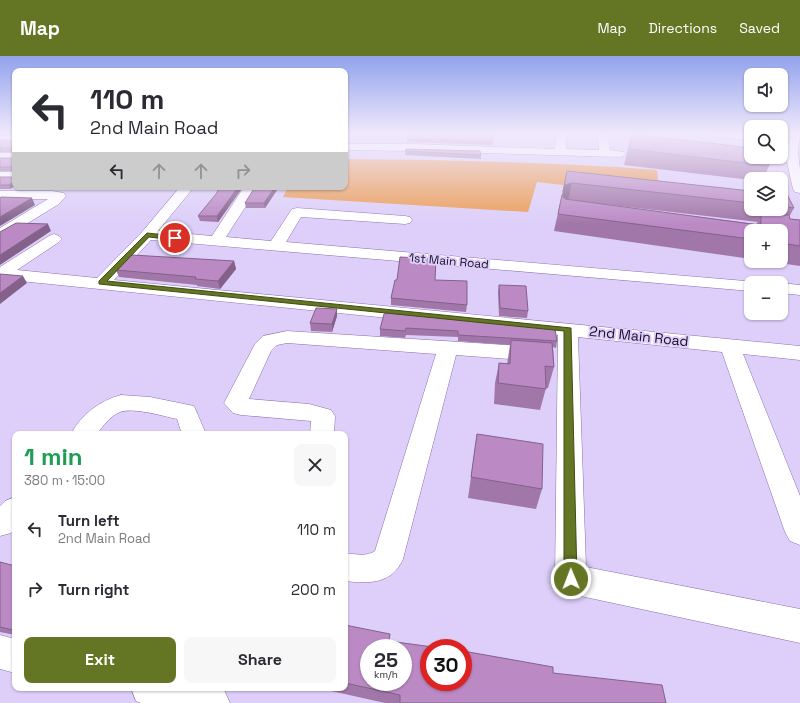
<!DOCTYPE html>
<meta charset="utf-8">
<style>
:root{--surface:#fff;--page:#f7f7f7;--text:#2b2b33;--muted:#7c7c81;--accent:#647524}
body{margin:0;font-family:"Space Grotesk",sans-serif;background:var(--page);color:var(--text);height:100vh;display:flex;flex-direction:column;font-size:15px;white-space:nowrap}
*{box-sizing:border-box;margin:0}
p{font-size:13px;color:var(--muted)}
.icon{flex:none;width:22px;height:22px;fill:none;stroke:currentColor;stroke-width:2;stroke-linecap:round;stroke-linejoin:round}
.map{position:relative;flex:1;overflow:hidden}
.drawer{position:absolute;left:12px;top:375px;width:336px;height:260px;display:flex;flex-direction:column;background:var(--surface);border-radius:8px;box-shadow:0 1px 3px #0004}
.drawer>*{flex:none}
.hud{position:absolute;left:12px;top:12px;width:336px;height:122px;border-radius:8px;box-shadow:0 1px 3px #0004;background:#fff;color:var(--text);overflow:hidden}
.tools{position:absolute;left:744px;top:12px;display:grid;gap:8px}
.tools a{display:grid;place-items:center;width:44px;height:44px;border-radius:8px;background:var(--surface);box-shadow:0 1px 3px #0004;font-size:20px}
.speed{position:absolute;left:360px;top:583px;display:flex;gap:8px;font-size:20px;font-weight:700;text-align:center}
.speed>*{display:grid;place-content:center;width:52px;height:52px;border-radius:50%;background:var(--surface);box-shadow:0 1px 3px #0004;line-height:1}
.speed small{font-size:10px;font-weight:400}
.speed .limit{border:6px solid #d22;background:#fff;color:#111}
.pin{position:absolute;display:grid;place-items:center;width:34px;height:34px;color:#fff;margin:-17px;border:2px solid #fff;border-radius:50%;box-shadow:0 1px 4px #0007}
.me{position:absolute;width:44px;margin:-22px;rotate:359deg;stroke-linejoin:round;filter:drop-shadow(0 0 3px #0008)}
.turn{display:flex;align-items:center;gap:14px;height:84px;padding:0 12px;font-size:18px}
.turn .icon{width:52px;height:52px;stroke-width:2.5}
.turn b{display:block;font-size:28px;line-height:34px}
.lanes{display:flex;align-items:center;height:38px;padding:0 12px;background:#0003;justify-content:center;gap:20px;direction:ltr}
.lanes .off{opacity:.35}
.round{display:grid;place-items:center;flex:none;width:42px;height:42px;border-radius:8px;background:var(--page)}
.head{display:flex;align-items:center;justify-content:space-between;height:68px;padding:0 12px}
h1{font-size:24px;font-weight:600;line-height:30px;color:#1e9e55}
.primary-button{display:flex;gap:8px;margin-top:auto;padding:8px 12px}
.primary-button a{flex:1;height:46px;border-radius:8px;background:var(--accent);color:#fff;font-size:16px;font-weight:600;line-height:46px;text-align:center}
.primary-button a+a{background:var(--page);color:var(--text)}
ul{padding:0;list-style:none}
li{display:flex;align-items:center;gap:12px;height:60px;padding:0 12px}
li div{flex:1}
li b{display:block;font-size:15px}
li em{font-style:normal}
header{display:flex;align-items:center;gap:24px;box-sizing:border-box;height:56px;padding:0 20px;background:var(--accent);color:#fff}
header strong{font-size:19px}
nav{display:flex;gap:22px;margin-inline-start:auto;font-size:14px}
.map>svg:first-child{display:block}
.green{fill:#eb9d58}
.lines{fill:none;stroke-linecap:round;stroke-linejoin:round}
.minor-casing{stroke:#8970b1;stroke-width:1}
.minor{fill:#fff;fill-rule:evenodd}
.wall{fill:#a177a9;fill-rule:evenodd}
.shaded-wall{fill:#83618a}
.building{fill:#bb8ac5;stroke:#83618a;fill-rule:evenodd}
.route{fill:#647524;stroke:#414c17}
.labels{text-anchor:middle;stroke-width:4;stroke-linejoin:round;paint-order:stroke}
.far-street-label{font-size:12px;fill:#1a1029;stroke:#ddcff9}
.street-label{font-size:14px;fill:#1a1029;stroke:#ddcff9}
</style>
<header>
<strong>Map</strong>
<nav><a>Map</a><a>Directions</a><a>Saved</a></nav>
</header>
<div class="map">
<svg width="800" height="647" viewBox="0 0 800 647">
<rect width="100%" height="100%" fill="#ddcff9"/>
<path class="green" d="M345,103C449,104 553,106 657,114L659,140L537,126L528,156L283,141L288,131H345Z"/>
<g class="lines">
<g class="minor-casing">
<g id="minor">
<polygon points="556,78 566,78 566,93 599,94 598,78 608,78 610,94 624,96 626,98 624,100 620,101 414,95 345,94 345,88 414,88 555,93"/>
<polygon points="710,78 751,78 751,84 715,81"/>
<polygon points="794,78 800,78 798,96 800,113 800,137 795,136 793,133 787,106 770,103 768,101 781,101 781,98 786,99 787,89"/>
<rect x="0" y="80" width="15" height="6"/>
<rect x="0" y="97" width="15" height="8"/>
<rect x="0" y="116" width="15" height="8"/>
<polygon points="180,131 194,131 158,175 212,180 244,131 258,131 226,181 271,185 292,153 297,152 405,160 410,161 412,164 410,167 405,168 301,161 286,186 757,226 751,227 751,235 151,184 114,224 800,290 800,304 743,298 800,440 800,489 790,485 785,476 722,296 578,281 586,511 800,553 800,587 571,538 560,534 555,523 558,279 0,223 0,211 49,180 54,178 59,180 62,183 59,186 17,214 97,222 142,176"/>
<polygon points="0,135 52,135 64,137 66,140 59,148 5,181 0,183 0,172 48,143 0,143"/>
<polygon points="780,227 781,227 800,229 800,239 781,237 781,227"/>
<path d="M287,275L538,291L545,293L548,298L545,303L538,305L456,299L403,503C392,528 369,528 345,525V497C355,498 367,501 375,495L436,298L287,287L277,289L271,295L249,343L309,348L331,354L335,360L334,378H310L311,365L241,359L233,357L224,347L255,288L263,280Z"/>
<path d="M121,339L150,341L194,350L206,378H182L177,363C163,360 133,351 120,356C110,360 103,370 97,378H71C82,358 99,345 121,339Z"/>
<polygon points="15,441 15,473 11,477 0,480 0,450 5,445"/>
<polygon points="0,579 15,583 15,617 0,613"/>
<polygon points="131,632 219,632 224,634 230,647 141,647 136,645"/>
</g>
</g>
<use href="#minor" class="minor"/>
</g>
<g class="wall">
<polygon points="0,78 15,78 15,130 10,133 0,133 0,121 14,121 14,115 0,115 0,102 14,102 14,96 0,96 0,84 14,84 14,79 0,79"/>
<polygon points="493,78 492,89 407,86 407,83"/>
<polygon points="632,78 769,110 763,123 751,123 751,124 624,109 628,92"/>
<polygon points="406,93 481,99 481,103 405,99"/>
<path d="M567,115L751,135V153H781V138L794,152L789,161L790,163L800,164V210L766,205H781V175H751V203L554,175ZM567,144H568L758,166L756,168Z"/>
<polygon points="220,131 243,131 218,166 200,165 198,160 216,138"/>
<polygon points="255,131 279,131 265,152 246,152 245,147"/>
<polygon points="234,205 236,213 220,233 197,230 197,229 119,221 116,214"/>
<polygon points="435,224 467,249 466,256 391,249 391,242"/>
<polygon points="499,229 528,255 527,262 499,260 498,236"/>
<polygon points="337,253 337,260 332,276 311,275 310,267"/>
<polygon points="384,258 557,285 556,292 553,291 554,311 548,332 546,332 540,354 494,348 495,327 499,307 507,308 510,289 458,285 458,281 406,279 405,282 380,280 380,273"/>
<polygon points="477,378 542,433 536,453 468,442"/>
<polygon points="0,506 15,510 15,579 0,576"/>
<polygon points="345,569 390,585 553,617 666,647 385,647 318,632 345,632"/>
</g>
<g class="shaded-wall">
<polygon points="15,125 15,130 10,133 9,129"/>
<polygon points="572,127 568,144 562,146 559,153 565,129"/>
<polygon points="238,131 243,131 218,166 217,160"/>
<polygon points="275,131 279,131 265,152 264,147"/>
<polygon points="32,142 35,149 0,170 0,161"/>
<polygon points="48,168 51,175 0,209 0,199"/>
<polygon points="234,205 236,213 220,233 218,225"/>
<polygon points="23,220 27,227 0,248 0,237"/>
<polygon points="337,253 337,260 332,276 332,268"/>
</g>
<g class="building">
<polygon points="14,78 15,78 15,125 9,129 0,129 0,121 14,121 14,111 0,111 0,102 14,102 14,92 0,92 0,84 14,84"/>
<polygon points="407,78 493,78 493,86 407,83"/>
<polygon points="632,78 751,92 751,101 766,101 769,110 629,93"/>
<polygon points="406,93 480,95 481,99 405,95"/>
<polygon points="567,115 751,135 751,147 572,127 565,129 563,136"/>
<polygon points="220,131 238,131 217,160 198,160 216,138"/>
<polygon points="255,131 275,131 264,147 245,147"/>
<polygon points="781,138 787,138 794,152 781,150"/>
<polygon points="562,139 565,143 759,169 761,167 761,159 789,159 790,163 800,164 800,190 781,187 781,175 751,175 751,183 558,158"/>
<polygon points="1,141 32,142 0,161 0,142"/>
<polygon points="16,167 48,168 0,199 0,176"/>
<polygon points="132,199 234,205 218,225 195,223 196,221 116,214"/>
<polygon points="400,201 436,203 435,224 467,225 467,249 391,242 395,224 397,224"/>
<polygon points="0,218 23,220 0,237"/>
<polygon points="499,229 526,230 528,255 500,252"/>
<polygon points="316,252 337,253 332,268 310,267"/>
<polygon points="388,257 555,273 557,285 458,279 458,275 406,272 405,275 380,273 384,258"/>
<polygon points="511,284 552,287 554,311 545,310 546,333 498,327 499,307 510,308"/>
<polygon points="477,378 543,388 542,433 471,421"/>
<polygon points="0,506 15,510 15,571 13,574 0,571"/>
<path d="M345,569L390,578L389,585L440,592H429V626H463V595L553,611V617L662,629L666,647H400V639L345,627ZM369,592H403V626H369Z"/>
</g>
<linearGradient id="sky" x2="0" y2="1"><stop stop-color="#91a2ec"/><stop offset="0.46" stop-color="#f0e9fc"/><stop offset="1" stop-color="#f0e9fc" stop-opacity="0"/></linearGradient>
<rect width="800" height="168" fill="url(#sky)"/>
<polygon class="route" points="147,177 175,180 178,182 175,184 149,181 107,225 571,272 577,523 575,527 571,529 566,527 564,523 564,275 99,228 99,225"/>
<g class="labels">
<g class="far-street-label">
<text transform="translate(449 205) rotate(5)" y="4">1st Main Road</text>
</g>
<g class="street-label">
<text transform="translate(639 280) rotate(6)" y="5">2nd Main Road</text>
</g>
</g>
</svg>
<div class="tools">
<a><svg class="icon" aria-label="sound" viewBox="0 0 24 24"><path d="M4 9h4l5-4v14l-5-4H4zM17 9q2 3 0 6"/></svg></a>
<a><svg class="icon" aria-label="search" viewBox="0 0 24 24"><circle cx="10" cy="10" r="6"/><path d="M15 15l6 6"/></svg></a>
<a><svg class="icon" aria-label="layers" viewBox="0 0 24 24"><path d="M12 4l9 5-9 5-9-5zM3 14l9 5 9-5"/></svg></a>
<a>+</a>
<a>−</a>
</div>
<div class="speed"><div>25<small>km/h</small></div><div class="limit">30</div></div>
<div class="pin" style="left:175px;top:182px;background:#d93025"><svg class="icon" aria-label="arrive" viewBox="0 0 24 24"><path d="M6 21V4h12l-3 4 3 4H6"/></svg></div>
<svg class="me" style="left:571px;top:523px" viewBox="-20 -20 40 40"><circle r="17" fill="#647524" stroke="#fff" stroke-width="3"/><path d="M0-11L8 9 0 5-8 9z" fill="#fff"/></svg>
<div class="hud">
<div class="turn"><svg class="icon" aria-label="left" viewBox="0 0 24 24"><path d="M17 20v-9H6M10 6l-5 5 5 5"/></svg><div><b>110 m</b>2nd Main Road</div></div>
<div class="lanes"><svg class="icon" aria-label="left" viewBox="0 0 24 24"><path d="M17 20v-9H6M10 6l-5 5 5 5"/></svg><svg class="icon off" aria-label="ahead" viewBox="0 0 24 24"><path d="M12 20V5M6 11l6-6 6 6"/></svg><svg class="icon off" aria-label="ahead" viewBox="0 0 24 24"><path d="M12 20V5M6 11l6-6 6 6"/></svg><svg class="icon off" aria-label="right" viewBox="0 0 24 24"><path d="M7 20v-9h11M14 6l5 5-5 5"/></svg></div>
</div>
<section class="drawer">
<div class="head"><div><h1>1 min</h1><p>380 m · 15:00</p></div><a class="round"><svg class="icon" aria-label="close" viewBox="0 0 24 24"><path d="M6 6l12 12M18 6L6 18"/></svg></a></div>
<ul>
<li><svg class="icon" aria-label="left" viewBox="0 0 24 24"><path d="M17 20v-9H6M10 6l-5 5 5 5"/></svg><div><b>Turn left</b><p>2nd Main Road</p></div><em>110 m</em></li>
<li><svg class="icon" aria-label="right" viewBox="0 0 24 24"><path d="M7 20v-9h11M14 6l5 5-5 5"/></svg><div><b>Turn right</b></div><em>200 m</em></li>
</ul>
<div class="primary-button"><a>Exit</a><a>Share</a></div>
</section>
</div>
